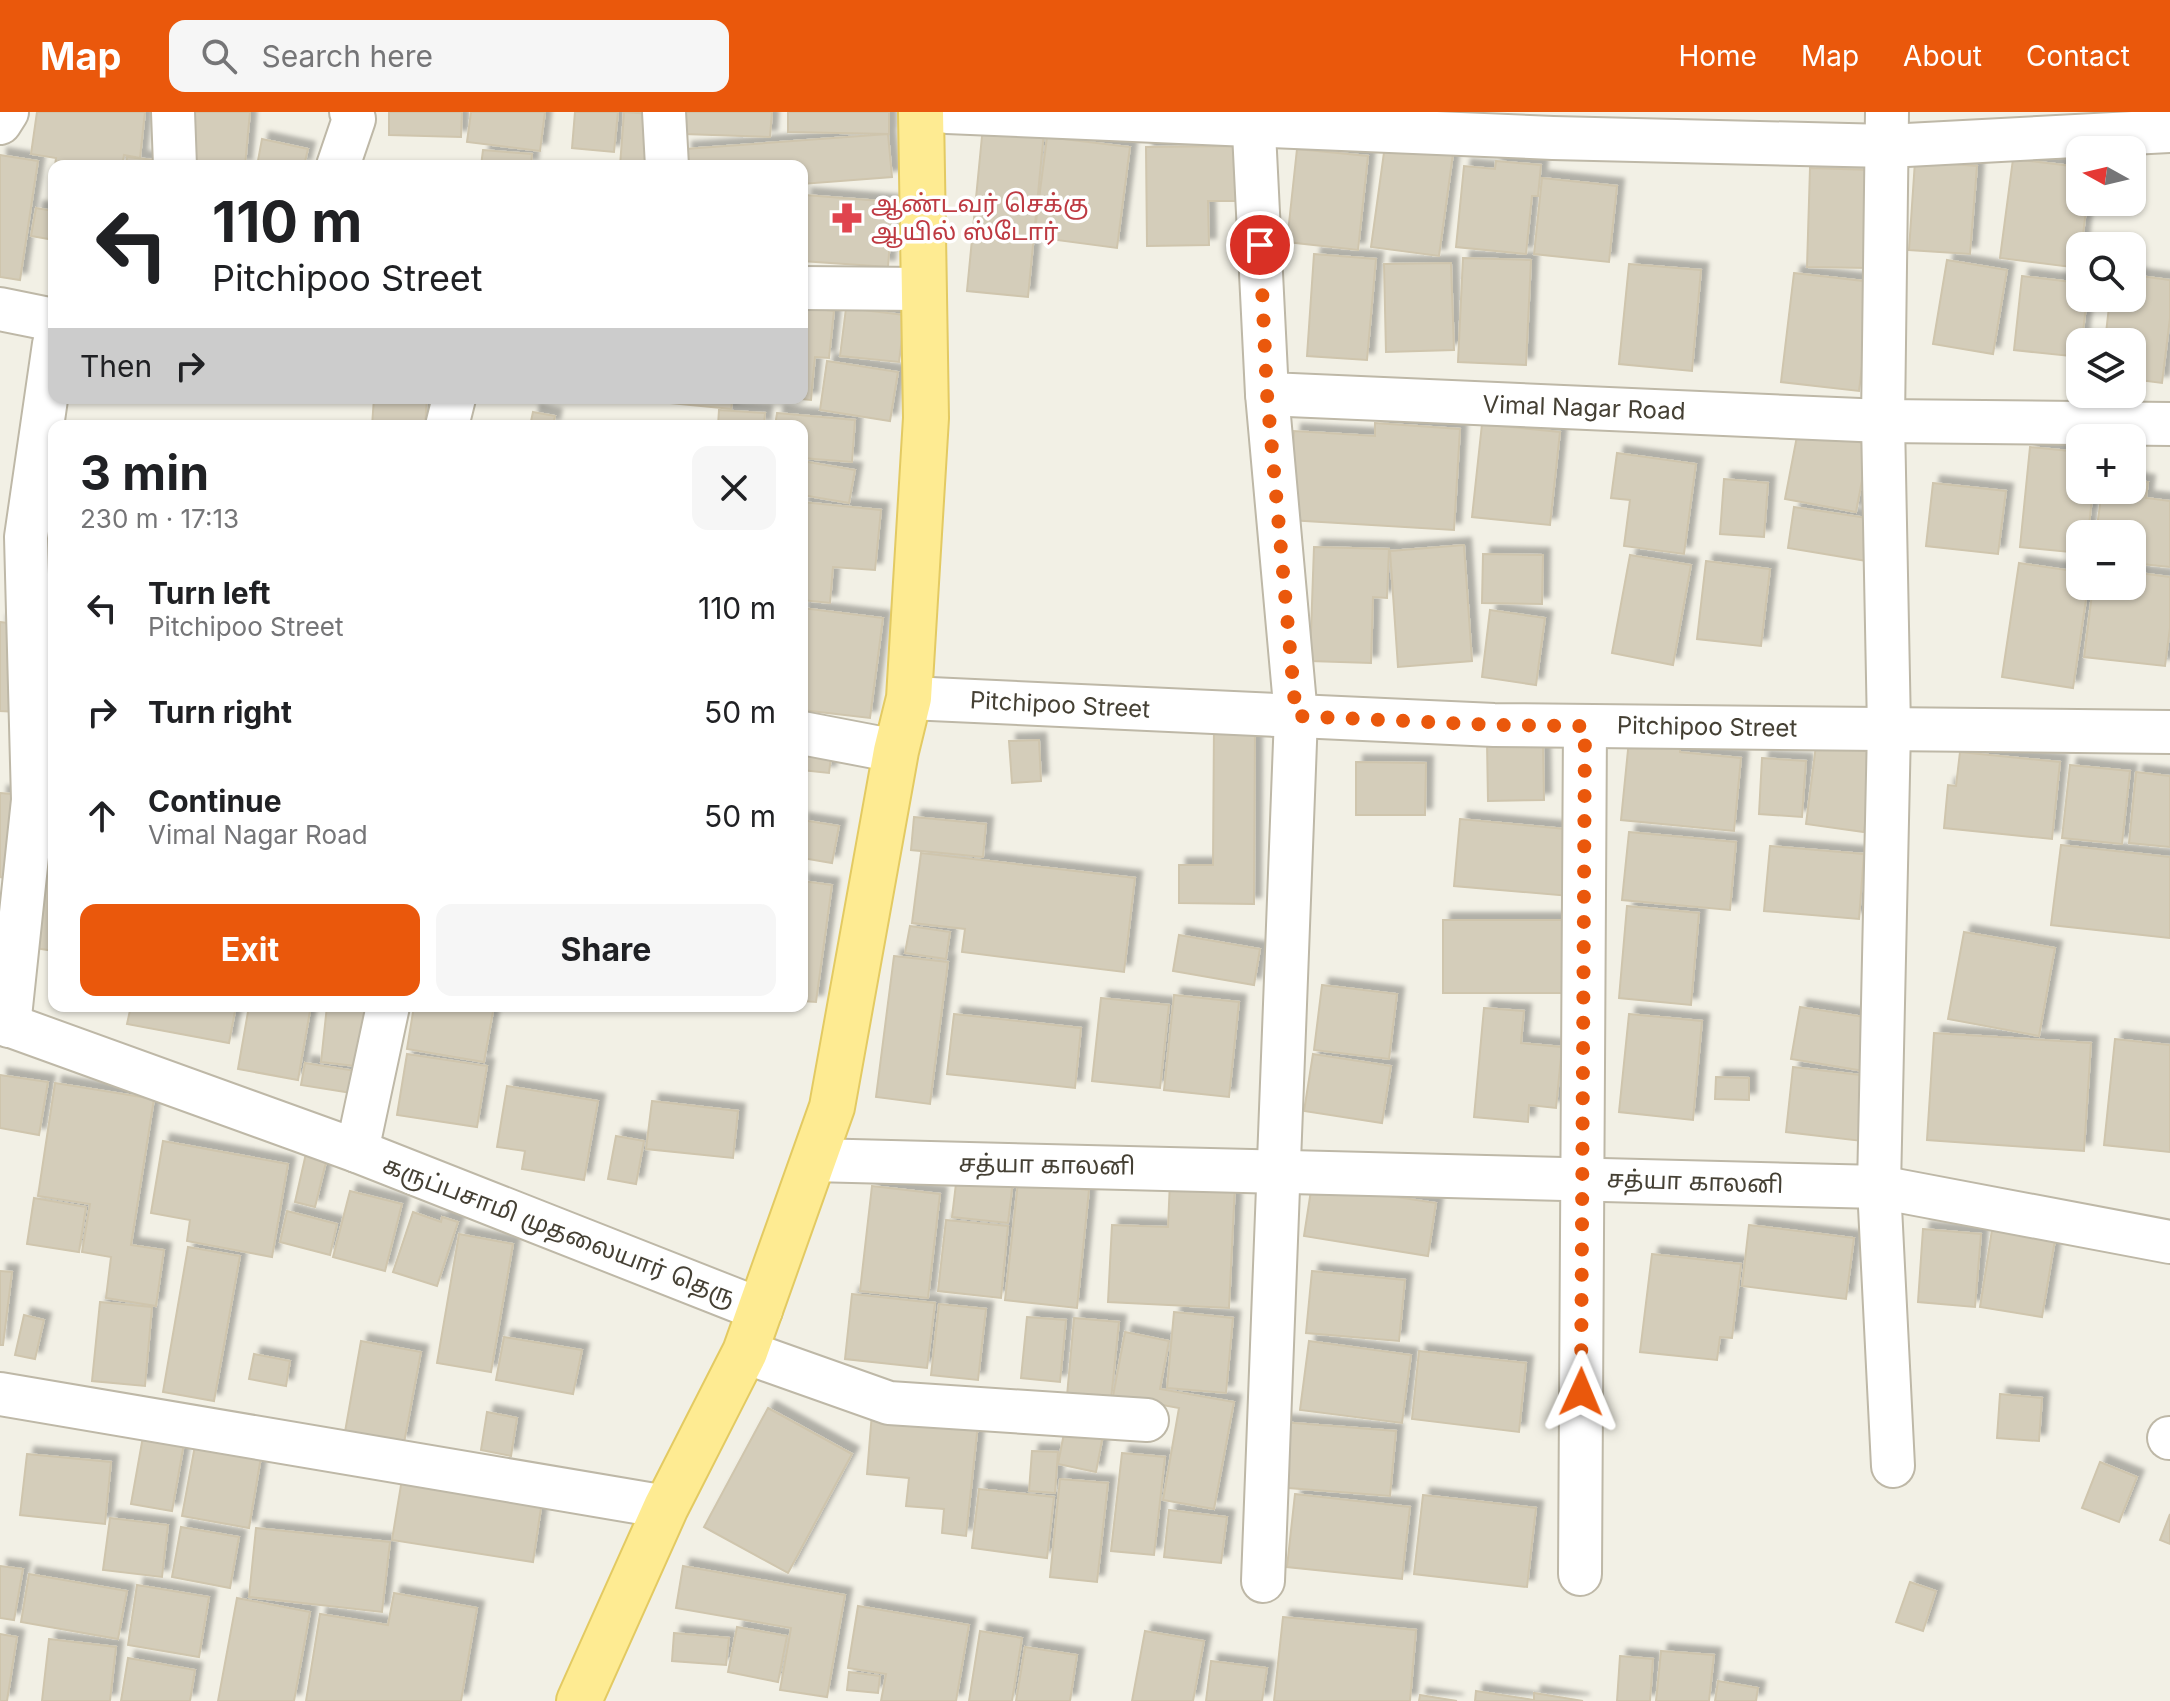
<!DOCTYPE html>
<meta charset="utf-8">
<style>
:root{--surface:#fff;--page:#f6f6f6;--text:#202124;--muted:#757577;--accent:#ea580c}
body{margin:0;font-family:Inter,"Noto Sans Tamil",sans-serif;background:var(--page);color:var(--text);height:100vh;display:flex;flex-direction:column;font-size:30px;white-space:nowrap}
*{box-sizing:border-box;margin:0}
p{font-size:26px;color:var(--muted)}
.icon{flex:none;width:44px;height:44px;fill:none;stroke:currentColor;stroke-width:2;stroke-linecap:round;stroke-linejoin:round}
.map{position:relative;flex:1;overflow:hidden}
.side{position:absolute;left:48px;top:308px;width:760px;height:592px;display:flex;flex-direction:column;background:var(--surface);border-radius:16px;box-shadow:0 2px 6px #0004}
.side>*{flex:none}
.hud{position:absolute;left:48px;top:48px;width:760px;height:244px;border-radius:16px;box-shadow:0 2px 6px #0004;background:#fff;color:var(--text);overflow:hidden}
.needle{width:52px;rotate:278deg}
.fabs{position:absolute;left:2066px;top:24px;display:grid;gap:16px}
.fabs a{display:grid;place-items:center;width:80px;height:80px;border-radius:16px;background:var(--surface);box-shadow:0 2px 6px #0004;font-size:40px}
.pin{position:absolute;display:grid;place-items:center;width:68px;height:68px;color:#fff;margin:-34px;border:4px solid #fff;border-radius:50%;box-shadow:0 2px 8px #0007}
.me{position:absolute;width:88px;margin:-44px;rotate:1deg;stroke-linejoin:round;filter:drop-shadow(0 0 6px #0008)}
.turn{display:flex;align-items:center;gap:28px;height:168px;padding:0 32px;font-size:36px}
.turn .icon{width:104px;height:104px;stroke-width:2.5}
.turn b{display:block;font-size:56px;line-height:68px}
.then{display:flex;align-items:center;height:76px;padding:0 32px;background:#0003;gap:16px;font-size:30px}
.round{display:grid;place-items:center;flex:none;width:84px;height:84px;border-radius:16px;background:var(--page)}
.summary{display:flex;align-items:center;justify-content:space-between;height:136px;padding:0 32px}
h1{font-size:48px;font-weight:700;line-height:60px}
.button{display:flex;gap:16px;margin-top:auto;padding:16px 32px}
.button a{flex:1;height:92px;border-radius:16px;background:var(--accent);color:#fff;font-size:32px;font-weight:700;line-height:92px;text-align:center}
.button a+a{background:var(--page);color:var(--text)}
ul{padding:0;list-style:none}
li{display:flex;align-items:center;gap:24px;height:104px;padding:0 32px}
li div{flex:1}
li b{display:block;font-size:30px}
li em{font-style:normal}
header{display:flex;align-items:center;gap:48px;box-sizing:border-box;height:112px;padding:0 40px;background:var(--accent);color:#fff}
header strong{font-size:38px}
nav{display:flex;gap:44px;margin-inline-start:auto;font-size:28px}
.search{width:560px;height:72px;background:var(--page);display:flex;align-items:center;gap:20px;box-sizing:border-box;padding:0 28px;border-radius:16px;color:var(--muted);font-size:30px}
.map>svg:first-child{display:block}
.building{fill:#d4cdba;stroke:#cfc5ad;stroke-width:2;filter:url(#shadow)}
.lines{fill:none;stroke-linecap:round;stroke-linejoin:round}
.minor-casing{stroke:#beb8a7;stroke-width:46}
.major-casing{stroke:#e3ca62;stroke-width:48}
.minor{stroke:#fff;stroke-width:42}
.major{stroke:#feeb92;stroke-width:44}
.route{stroke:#ea580c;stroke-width:14;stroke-dasharray:0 25.2}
.labels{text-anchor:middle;stroke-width:7;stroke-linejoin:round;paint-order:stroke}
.health-label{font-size:24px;fill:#be3a42;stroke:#fff;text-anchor:start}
.street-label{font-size:24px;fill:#454034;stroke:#fff}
</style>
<header>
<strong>Map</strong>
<div class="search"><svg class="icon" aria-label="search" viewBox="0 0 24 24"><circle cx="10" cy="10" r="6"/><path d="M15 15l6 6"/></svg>Search here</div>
<nav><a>Home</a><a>Map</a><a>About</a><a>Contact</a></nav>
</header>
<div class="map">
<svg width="2170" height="1589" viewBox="0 0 2170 1589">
<defs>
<filter id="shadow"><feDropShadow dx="7" dy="-7" stdDeviation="2" flood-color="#0004"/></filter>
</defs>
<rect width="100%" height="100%" fill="#f2f0e5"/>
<g class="building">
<polygon points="37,0 145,0 140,46 124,43 122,54 55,54 56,46 31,42"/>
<polygon points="192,0 250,0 245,54 188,54"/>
<polygon points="389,0 462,0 461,25 389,23"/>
<polygon points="471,0 545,0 540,39 467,30"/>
<polygon points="575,0 618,0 614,40 572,36"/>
<polygon points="624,0 652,2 649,54 620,54"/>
<polygon points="685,0 772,0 770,25 684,22"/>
<polygon points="788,0 889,0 889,22 788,20"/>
<polygon points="983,14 1044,20 1028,185 967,179"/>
<polygon points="888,22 892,65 802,72 802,54 686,54 685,37"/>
<polygon points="1047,25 1130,35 1117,136 1034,125"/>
<polygon points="262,27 308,37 304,54 257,54"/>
<polygon points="1385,33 1453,42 1439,144 1371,135"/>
<polygon points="1237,34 1237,89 1208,89 1209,133 1147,134 1146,35"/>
<polygon points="1297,37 1368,44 1358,138 1287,130"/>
<polygon points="483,38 532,42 531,54 481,54"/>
<polygon points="0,43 38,49 20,168 0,165"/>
<polygon points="127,45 174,50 173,54 126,54"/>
<polygon points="2013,47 2080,55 2080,90 2087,90 2079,156 2000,146"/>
<polygon points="1496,49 1541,53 1538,84 1532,84 1526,142 1456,135 1464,54 1495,57"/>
<polygon points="1915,49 1977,54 1970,142 1909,138"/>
<polygon points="1810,56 1872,58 1869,156 1807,155"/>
<polygon points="1542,66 1617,74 1609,150 1534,142"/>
<polygon points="805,83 893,90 888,155 802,149"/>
<polygon points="36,96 54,99 54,128 31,124"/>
<polygon points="1314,142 1376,147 1367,248 1307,244"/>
<polygon points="1463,146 1531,148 1526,253 1458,250"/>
<polygon points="1947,148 2007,158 1993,242 1933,232"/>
<polygon points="1451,151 1454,238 1386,240 1384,152"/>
<polygon points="1629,152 1701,158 1692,259 1619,252"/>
<polygon points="1794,161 1872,170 1859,279 1781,270"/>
<polygon points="2132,163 2170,168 2170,206 2162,271 2132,267 2132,230 2105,230 2110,186 2132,186"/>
<polygon points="2022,164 2080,171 2080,186 2087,186 2080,245 2014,238"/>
<polygon points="802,195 834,199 829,246 815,245 811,288 790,286 802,286"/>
<polygon points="846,196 905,203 899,250 840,244"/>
<polygon points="827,249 898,260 890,309 820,298"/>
<polygon points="374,286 427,286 425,314 372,314"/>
<polygon points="618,286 733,286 731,297"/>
<polygon points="719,298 765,301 764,314 718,314"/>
<polygon points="533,300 555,304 553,314 530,314"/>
<polygon points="777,301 855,308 852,350 802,346 802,314 775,314"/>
<polygon points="1375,311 1460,317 1454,418 1289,408 1294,319 1375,324"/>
<polygon points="1482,312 1560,320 1550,413 1472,405"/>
<polygon points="1798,319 1869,332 1856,400 1785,387"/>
<polygon points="2030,335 2080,340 2080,378 2093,378 2088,422 2080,422 2080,441 2020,435"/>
<polygon points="1617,341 1696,352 1684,442 1624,434 1630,388 1611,386"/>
<polygon points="802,349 855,358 849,391 802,383"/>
<polygon points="1724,367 1768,371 1764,425 1720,422"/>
<polygon points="54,368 54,492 37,490"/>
<polygon points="2132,368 2148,370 2146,386 2170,389 2170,455 2132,451 2132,422 2096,422 2102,378 2132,378"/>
<polygon points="1933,371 2006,379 1998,442 1926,434"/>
<polygon points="802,390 881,398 875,458 833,455 830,491 802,488"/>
<polygon points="1794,395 1874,407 1867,449 1788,436"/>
<polygon points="1464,433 1472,549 1398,555 1390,439"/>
<polygon points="1314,435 1389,437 1387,486 1373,485 1371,551 1310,549"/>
<polygon points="1483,442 1543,443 1542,492 1482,491"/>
<polygon points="1630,443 1691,453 1673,553 1612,541"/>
<polygon points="1706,449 1770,457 1761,534 1697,527"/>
<polygon points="2019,451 2080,460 2080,474 2088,474 2073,576 2002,565"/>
<polygon points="2132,460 2170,465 2170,516 2165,554 2084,545 2093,474 2132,474"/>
<polygon points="802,496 883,506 870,606 802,598"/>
<polygon points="1490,498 1545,506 1536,573 1482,565"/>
<polygon points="0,510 26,513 19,600 0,599"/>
<polygon points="1214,613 1255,613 1254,792 1179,791 1179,753 1213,753"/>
<polygon points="1039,628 1041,669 1012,671 1009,629"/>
<polygon points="1543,628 1544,688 1488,689 1487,629"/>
<polygon points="1629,628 1680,634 1680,640 1741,646 1734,719 1621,708"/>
<polygon points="802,633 832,637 829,661 802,658"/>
<polygon points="1816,633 1874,640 1864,720 1806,712"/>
<polygon points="1960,640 2060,650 2052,727 1944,716 1948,673 1956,674"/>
<polygon points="1762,646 1806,649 1802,705 1759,702"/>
<polygon points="1356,650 1426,651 1425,703 1356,703"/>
<polygon points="2070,653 2130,659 2122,732 2062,726"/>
<polygon points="2136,660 2170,664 2170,735 2129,731"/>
<polygon points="49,675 54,676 51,693 54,694 54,839 22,834"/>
<polygon points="0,681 24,683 15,767 0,765"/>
<polygon points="914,705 986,712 983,745 911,738"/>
<polygon points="1460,707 1576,718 1570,784 1454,774"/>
<polygon points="802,708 839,714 832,751 802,746"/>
<polygon points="1629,720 1736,730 1730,798 1622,788"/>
<polygon points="2061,733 2170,745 2170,826 2051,813"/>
<polygon points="1770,734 1864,742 1859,807 1764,799"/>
<polygon points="921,741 1135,766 1124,860 962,840 965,817 912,811"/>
<polygon points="802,769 832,773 816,890 802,889"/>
<polygon points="1627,794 1699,801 1691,893 1619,886"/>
<polygon points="1443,808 1574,808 1573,881 1443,881"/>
<polygon points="910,814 950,820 946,847 905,841"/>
<polygon points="1964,820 2055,836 2039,924 1948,907"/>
<polygon points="1179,823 1260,837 1254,873 1173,859"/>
<polygon points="894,844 948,850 930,992 876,985"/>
<polygon points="1322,873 1397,882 1389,947 1314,938"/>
<polygon points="1174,883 1239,890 1229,985 1164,978"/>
<polygon points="1101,886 1169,893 1160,976 1092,969"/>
<polygon points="131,894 236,894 229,931 127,912"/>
<polygon points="249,894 285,894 310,899 298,968 238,957"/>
<polygon points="327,894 370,894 364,955 321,950"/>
<polygon points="414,894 494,894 484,950 407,937"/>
<polygon points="1800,895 1878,907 1870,960 1791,947"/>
<polygon points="1484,896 1524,899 1521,931 1562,935 1556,996 1529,993 1528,1010 1474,1005"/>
<polygon points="954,902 1081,916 1075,976 947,962"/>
<polygon points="1629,902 1702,909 1693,1008 1619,1000"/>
<polygon points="1934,921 2091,931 2084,1039 1927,1028"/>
<polygon points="2115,927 2170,933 2170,1040 2104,1033"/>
<polygon points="407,942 487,954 477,1015 397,1003"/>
<polygon points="1313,942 1391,954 1382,1011 1304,999"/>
<polygon points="305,951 356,959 352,981 301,973"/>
<polygon points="1793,955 1869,964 1862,1029 1786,1020"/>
<polygon points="0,963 48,970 39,1023 0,1016"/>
<polygon points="1716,965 1749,966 1749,988 1715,987"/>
<polygon points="55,971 154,987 131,1133 164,1138 156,1194 106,1186 111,1145 82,1140 90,1092 38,1084"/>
<polygon points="507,974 598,989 584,1068 522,1057 525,1039 497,1035"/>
<polygon points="652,989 738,999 733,1046 646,1037"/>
<polygon points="616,1024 644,1029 636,1072 608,1067"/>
<polygon points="163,1029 288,1052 272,1145 187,1129 190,1108 151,1101"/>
<polygon points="307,1037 328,1042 315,1095 295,1090"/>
<polygon points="957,1063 1013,1069 1008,1111 952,1105"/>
<polygon points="1170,1069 1235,1073 1229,1196 1108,1190 1112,1113 1168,1115"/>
<polygon points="1018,1070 1089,1078 1077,1196 1005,1188"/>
<polygon points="1312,1072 1436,1091 1428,1144 1304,1124"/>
<polygon points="872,1074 940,1082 928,1186 860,1179"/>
<polygon points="350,1079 402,1092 385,1159 333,1145"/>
<polygon points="34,1086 86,1095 79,1140 27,1132"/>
<polygon points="287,1099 337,1112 330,1143 280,1130"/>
<polygon points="413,1100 441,1110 442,1105 458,1110 437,1174 393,1160"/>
<polygon points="946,1108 1008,1114 1001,1186 938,1179"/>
<polygon points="1749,1113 1854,1126 1846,1187 1742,1174"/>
<polygon points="1923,1117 1981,1122 1975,1195 1918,1190"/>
<polygon points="1992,1118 2055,1128 2042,1205 1980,1195"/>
<polygon points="459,1122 513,1132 491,1260 437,1251"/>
<polygon points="188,1135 240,1144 214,1289 163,1280"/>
<polygon points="1652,1142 1741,1152 1732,1226 1720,1225 1717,1248 1640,1240"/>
<polygon points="0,1159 12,1160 3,1233 0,1233"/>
<polygon points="1312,1159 1405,1168 1399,1229 1306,1221"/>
<polygon points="852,1182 935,1191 927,1256 845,1247"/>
<polygon points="100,1190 152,1195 145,1274 92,1269"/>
<polygon points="939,1192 986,1197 978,1268 931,1263"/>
<polygon points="1174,1200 1233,1206 1226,1281 1167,1276"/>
<polygon points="24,1203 44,1208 35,1247 15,1243"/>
<polygon points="1027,1205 1066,1208 1060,1270 1021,1266"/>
<polygon points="1074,1206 1119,1210 1111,1288 1067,1284"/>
<polygon points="1125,1220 1169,1229 1160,1277 1234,1290 1214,1397 1163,1388 1179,1296 1113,1284"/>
<polygon points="504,1225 582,1238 573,1282 496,1268"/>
<polygon points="361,1229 421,1240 404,1331 345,1320"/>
<polygon points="1309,1229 1411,1243 1402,1311 1300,1298"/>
<polygon points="1419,1239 1526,1251 1519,1320 1412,1307"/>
<polygon points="254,1242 290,1249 286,1274 249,1267"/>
<polygon points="2000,1282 2042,1286 2039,1329 1997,1326"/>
<polygon points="768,1296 852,1342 788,1461 704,1415"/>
<polygon points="487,1300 517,1306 511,1344 481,1338"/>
<polygon points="872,1301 978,1312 966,1424 942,1421 944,1397 906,1394 909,1366 867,1362"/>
<polygon points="1281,1310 1396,1319 1390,1384 1276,1375"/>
<polygon points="1066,1311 1104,1318 1096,1360 1058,1352"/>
<polygon points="144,1319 185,1326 172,1399 131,1392"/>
<polygon points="196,1328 262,1339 249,1416 182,1404"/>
<polygon points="1032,1339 1058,1340 1055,1381 1029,1379"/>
<polygon points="1122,1341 1165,1345 1154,1443 1111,1439"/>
<polygon points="27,1342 111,1350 105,1412 20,1403"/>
<polygon points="2100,1350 2137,1365 2119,1410 2082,1396"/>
<polygon points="402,1367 542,1389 533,1450 392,1428"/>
<polygon points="1060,1367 1108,1371 1097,1470 1050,1465"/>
<polygon points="979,1377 1054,1385 1047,1446 972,1436"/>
<polygon points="1295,1382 1410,1395 1402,1467 1287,1455"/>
<polygon points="1423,1383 1536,1396 1527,1475 1414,1462"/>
<polygon points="1169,1398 1227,1405 1221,1451 1164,1445"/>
<polygon points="2170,1402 2170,1432 2160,1428"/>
<polygon points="110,1406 168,1413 162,1465 103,1458"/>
<polygon points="181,1415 239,1425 230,1476 172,1465"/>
<polygon points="256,1416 390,1430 382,1500 249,1485"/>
<polygon points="0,1454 23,1457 14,1508 0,1506"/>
<polygon points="683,1454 845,1483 827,1585 780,1578 791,1516 676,1496"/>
<polygon points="29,1462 127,1479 118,1527 21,1510"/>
<polygon points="1910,1470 1936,1479 1923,1519 1896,1510"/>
<polygon points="137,1473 209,1485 199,1545 128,1533"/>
<polygon points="394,1481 477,1496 461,1589 306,1589 320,1502 388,1513"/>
<polygon points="237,1486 310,1500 294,1589 218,1589"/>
<polygon points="858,1494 969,1513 956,1589 881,1589 886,1562 848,1556"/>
<polygon points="1283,1505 1416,1518 1410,1589 1274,1589"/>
<polygon points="737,1515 787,1524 778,1570 728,1560"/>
<polygon points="980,1519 1022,1526 1012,1589 969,1589"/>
<polygon points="1145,1519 1204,1529 1193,1589 1132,1589"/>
<polygon points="674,1521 729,1526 726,1553 672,1549"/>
<polygon points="0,1522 17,1525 7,1589 0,1589"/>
<polygon points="49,1527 116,1535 110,1589 42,1589"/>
<polygon points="1025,1535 1077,1543 1070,1589 1016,1589"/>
<polygon points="1661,1539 1714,1543 1709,1589 1656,1589"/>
<polygon points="1620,1544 1653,1547 1650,1589 1617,1589"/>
<polygon points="128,1546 195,1558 190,1589 121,1589"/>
<polygon points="1211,1549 1267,1556 1262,1589 1206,1589"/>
<polygon points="849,1560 880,1564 878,1581 847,1578"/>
<polygon points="1718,1569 1758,1576 1756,1589 1715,1589"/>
<polygon points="1476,1579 1534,1588 1534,1581 1583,1589 1475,1589"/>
<polygon points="1420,1583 1457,1589 1419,1589"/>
</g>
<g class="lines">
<g class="minor-casing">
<g id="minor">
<polyline points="173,0 175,54"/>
<polyline points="664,0 667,54"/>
<polyline points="947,0 1553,26 1888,34 2170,19"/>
<polyline points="1253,0 1267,282 1883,309 2170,312"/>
<polyline points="0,11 7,0"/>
<polyline points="338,54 354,7 351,0"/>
<polyline points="802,176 924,177"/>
<polyline points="0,197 54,208"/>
<polyline points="447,314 454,286"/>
<polyline points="909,586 1494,613 2170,620"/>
<polyline points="802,621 896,639"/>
<polyline points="0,910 357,1039 388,894"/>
<polyline points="9,914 33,688 26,425 54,232"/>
<polyline points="357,1039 761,1198"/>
<polyline points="813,1048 1879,1075 1889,617 1883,309 1887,0"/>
<polyline points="745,1240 889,1291 1147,1308"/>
<polyline points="0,1282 666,1395"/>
<polyline points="2169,1326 2170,1326"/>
<polyline points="1893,1354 1879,1075 2170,1130"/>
<polyline points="1580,1462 1585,614"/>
<polyline points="1263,1469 1296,604 1267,282"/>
</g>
</g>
<g class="major-casing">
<polyline id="major" points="579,1589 666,1395 745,1240 832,995 896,639 909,586 926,306 921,0"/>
</g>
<use href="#minor" class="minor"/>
<use href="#major" class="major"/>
</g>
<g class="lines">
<polyline class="route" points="1260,133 1267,282 1296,604 1494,613 1585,614 1581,1280"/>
</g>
<defs>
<g id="pharmacy-bare" transform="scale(2.4)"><path d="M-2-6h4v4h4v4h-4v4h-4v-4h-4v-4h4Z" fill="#e0444e" stroke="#fff" stroke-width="2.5" paint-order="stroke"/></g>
</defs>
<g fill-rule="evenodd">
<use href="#pharmacy-bare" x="847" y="106"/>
</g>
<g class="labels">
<g class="health-label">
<text x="871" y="100">ஆண்டவர் செக்கு<tspan x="871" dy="28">ஆயில் ஸ்டோர்</tspan></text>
</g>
<g class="street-label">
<text transform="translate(1584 296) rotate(2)" y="8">Vimal Nagar Road</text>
<text transform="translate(1060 593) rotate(3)" y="8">Pitchipoo Street</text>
<text transform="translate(1707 615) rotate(1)" y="8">Pitchipoo Street</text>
<text transform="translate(1047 1053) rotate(1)" y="8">சத்யா காலனி</text>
<text transform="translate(1695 1070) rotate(2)" y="8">சத்யா காலனி</text>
<text transform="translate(559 1119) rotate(21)" y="8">கருப்பசாமி முதலையார் தெரு</text>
</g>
</g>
</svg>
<div class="fabs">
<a><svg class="needle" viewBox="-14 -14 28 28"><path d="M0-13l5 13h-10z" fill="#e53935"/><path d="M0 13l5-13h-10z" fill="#757577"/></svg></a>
<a><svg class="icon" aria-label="search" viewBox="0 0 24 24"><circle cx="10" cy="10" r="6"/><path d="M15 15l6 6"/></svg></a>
<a><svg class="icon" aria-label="layers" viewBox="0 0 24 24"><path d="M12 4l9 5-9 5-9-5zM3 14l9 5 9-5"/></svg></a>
<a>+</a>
<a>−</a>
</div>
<div class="pin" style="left:1260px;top:133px;background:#d93025"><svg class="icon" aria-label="arrive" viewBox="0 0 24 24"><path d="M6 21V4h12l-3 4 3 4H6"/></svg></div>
<svg class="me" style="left:1581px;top:1280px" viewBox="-20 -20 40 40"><path d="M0-17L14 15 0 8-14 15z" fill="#ea580c" stroke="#fff" stroke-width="4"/></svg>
<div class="hud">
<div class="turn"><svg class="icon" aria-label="left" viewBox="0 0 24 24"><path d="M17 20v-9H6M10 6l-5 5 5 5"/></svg><div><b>110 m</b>Pitchipoo Street</div></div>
<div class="then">Then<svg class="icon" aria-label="right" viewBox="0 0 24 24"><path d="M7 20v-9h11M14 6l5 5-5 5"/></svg></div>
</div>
<section class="side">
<div class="summary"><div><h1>3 min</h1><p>230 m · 17:13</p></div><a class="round"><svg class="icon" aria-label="close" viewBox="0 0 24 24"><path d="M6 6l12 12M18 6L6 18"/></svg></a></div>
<ul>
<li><svg class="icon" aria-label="left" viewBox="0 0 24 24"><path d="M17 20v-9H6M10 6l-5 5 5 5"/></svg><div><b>Turn left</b><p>Pitchipoo Street</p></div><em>110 m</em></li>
<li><svg class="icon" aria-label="right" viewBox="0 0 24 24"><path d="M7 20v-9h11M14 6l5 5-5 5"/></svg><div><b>Turn right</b></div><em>50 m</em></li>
<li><svg class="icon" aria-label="ahead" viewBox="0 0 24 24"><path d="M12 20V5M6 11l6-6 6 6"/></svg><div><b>Continue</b><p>Vimal Nagar Road</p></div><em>50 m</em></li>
</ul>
<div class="button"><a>Exit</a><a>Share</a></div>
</section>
</div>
